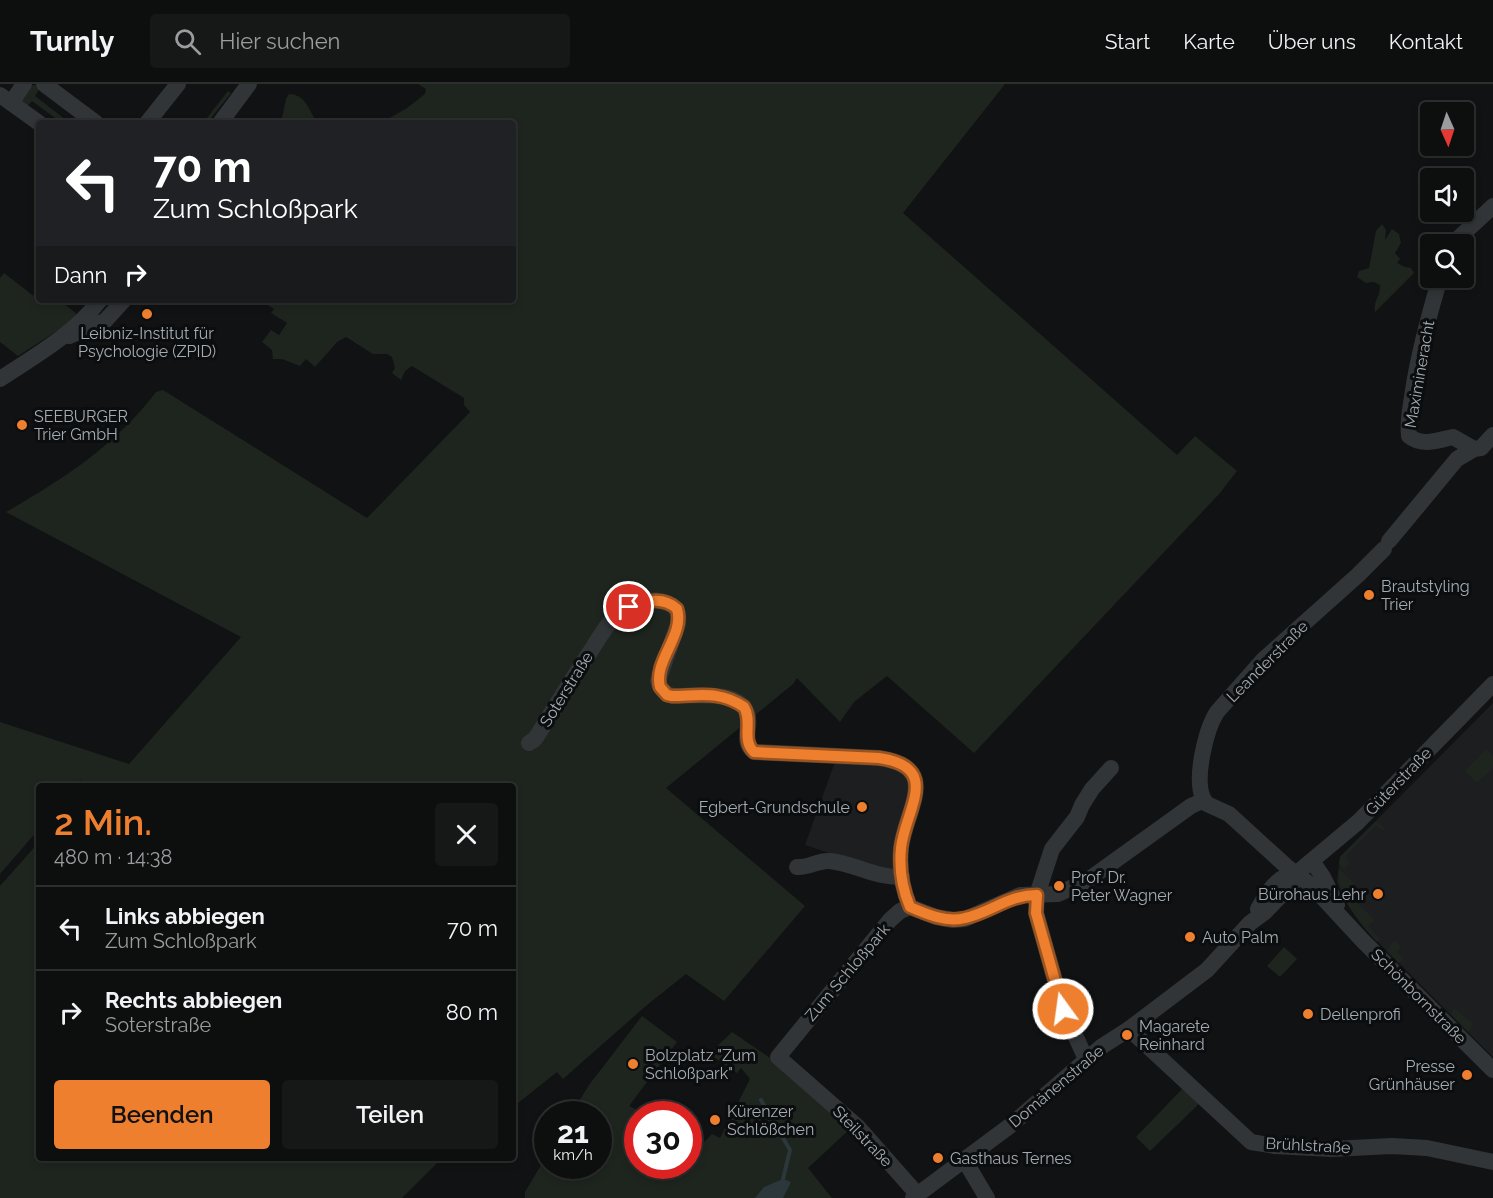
<!DOCTYPE html>
<html lang="de">
<meta charset="utf-8">
<style>
:root{--surface:#0d0e0e;--page:#161717;--text:#f1f3f6;--muted:#9a9c9e;--line:#2d2e2e;--accent:#ed7f2f}
body{margin:0;font-family:Raleway,sans-serif;background:var(--page);color:var(--text);height:100vh;display:flex;flex-direction:column;font-size:22px;white-space:nowrap}
*{box-sizing:border-box;margin:0}
p{font-size:20px;color:var(--muted)}
.icon{flex:none;width:33px;height:33px;fill:none;stroke:currentColor;stroke-width:2;stroke-linecap:round;stroke-linejoin:round}
.map{position:relative;flex:1;overflow:hidden}
.drawer{position:absolute;left:36px;top:699px;width:480px;height:378px;display:flex;flex-direction:column;background:var(--surface);border-radius:6px;box-shadow:0 3px 9px #0003,0 0 0 2px var(--line)}
.drawer>*{flex:none}
.top-card{position:absolute;left:36px;top:36px;width:480px;height:183px;border-radius:6px;box-shadow:0 3px 9px #0003,0 0 0 2px var(--line);background:#202124;color:#fff;overflow:hidden}
.needle{width:39px;rotate:177deg}
.tools{position:absolute;left:1420px;top:18px;display:grid;gap:12px}
.tools a{display:grid;place-items:center;width:54px;height:54px;border-radius:6px;background:var(--surface);box-shadow:0 3px 9px #0003,0 0 0 2px var(--line);font-size:30px}
.speed{position:absolute;left:534px;top:1017px;display:flex;gap:12px;font-size:30px;font-weight:700;text-align:center}
.speed>*{display:grid;place-content:center;width:78px;height:78px;border-radius:50%;background:var(--surface);box-shadow:0 3px 9px #0003,0 0 0 2px var(--line);line-height:1}
.speed small{font-size:15px;font-weight:400}
.speed .limit{border:9px solid #d22;background:#fff;color:#111}
.pin{position:absolute;display:grid;place-items:center;width:51px;height:51px;color:#fff;margin:-26px;border:3px solid #fff;border-radius:50%;box-shadow:0 2px 6px #0007}
.me{position:absolute;width:66px;margin:-33px;rotate:346deg;stroke-linejoin:round;filter:drop-shadow(0 0 4px #0008)}
.turn{display:flex;align-items:center;gap:21px;height:126px;padding:0 18px;font-size:27px}
.turn .icon{width:78px;height:78px;stroke-width:2.5}
.turn b{display:block;font-size:42px;line-height:51px}
.then{display:flex;align-items:center;height:57px;padding:0 18px;background:#0003;gap:12px;font-size:22px}
.round{display:grid;place-items:center;flex:none;width:63px;height:63px;border-radius:6px;background:var(--page)}
.summary{display:flex;align-items:center;justify-content:space-between;height:102px;padding:0 18px}
h1{font-size:36px;font-weight:600;line-height:45px;color:var(--accent)}
.action{display:flex;gap:12px;margin-top:auto;padding:12px 18px}
.action a{flex:1;height:69px;border-radius:6px;background:var(--accent);color:#111;font-size:24px;font-weight:600;line-height:69px;text-align:center}
.action a+a{background:var(--page);color:var(--text)}
ul{padding:0;list-style:none}
li{display:flex;align-items:center;gap:18px;height:84px;padding:0 18px;border-top:2px solid var(--line)}
li div{flex:1}
li b{display:block;font-size:22px}
li em{font-style:normal}
header{display:flex;align-items:center;gap:36px;box-sizing:border-box;height:84px;padding:0 30px;background:var(--surface);border-bottom:2px solid var(--line)}
header strong{font-size:28px}
nav{display:flex;gap:33px;margin-inline-start:auto;font-size:21px}
.search{width:420px;height:54px;background:var(--page);display:flex;align-items:center;gap:15px;box-sizing:border-box;padding:0 21px;border-radius:6px;color:var(--muted);font-size:22px}
.map>svg:first-child{display:block}
.built{fill:#1d1e20}
.green{fill:#1e251e}
.water{fill:#2b373b}
.lines{fill:none;stroke-linecap:round;stroke-linejoin:round}
.stream{stroke:#2b373b;stroke-width:4}
.minor{stroke:#323538;stroke-width:16}
.route-casing{stroke:#9a531f;stroke-width:15}
.route{stroke:#ed7f2f;stroke-width:10}
.poi-dot{fill:#ed7f2f;stroke:#0c0d0e;stroke-width:2}
.labels{text-anchor:middle;stroke-width:6;stroke-linejoin:round;paint-order:stroke}
.poi-label{font-size:16px;fill:#a3acb3;stroke:#0c0d0e;text-anchor:start}
.street-label{font-size:16px;fill:#a3acb3;stroke:#0c0d0e}
</style>
<header>
<strong>Turnly</strong>
<div class="search"><svg class="icon" aria-label="search" viewBox="0 0 24 24"><circle cx="10" cy="10" r="6"/><path d="M15 15l6 6"/></svg>Hier suchen</div>
<nav><a>Start</a><a>Karte</a><a>Über uns</a><a>Kontakt</a></nav>
</header>
<div class="map">
<svg width="1493" height="1114" viewBox="0 0 1493 1114">
<rect width="100%" height="100%" fill="#111213"/>
<g class="built">
<polygon points="1493,619 1493,973 1365,845 1341,808 1337,797 1340,773"/>
<polygon points="835,678 892,683 904,691 910,703 895,784 879,786 805,761"/>
</g>
<g class="green">
<path d="M418,0H1005L903,129L1177,371L1195,352L1237,387L1220,409L974,669L887,592L854,618L840,638L797,594L793,600L666,704L805,822L724,917L686,890L647,921L563,995L557,988L513,1023V702H86L80,696L75,702H39V745L0,790V638L129,680L241,553L6,428C63,395 115,362 156,308L163,306L367,434L470,328L464,321V314L412,282L405,287L401,296L392,289L395,284L392,273L387,270H373L346,253L337,258L315,283L306,275L300,282L282,275H273L272,266L262,258L271,246L279,251L287,239L271,229L274,225L260,216H513V39H381L407,24L425,10L426,5Z"/>
<polygon points="35,1 40,4 35,12 70,39 62,39 32,17 26,24 20,17 27,2"/>
<polygon points="228,7 231,9 207,39 203,39"/>
<path d="M289,10C308,11 308,28 318,39H281L286,15Z"/>
<path d="M1382,140L1386,146L1385,156L1392,145L1399,150L1401,159L1395,169L1400,175L1397,179L1405,183L1411,184L1414,189L1375,228C1373,216 1381,212 1380,201L1374,198L1366,199L1357,193L1359,187L1369,184L1376,147Z"/>
<polygon points="4,189 44,220 47,216 59,216 77,230 66,241 18,272 0,258 0,194"/>
<polygon points="1486,665 1493,672 1493,684 1477,699 1465,687"/>
<polygon points="1376,737 1384,744 1382,746 1376,741 1345,772 1350,778 1344,785 1339,780 1340,773"/>
<polygon points="39,758 39,1074 442,1074 402,1114 0,1114 0,802"/>
<path d="M1339,785L1354,799L1352,807L1358,814L1355,817L1374,836L1368,842L1380,855L1377,858C1360,838 1335,813 1339,785Z"/>
<polygon points="1394,856 1401,862 1397,869 1404,874 1399,879 1387,867"/>
<polygon points="1284,863 1297,875 1280,893 1267,882"/>
<polygon points="1454,924 1474,940 1468,948 1451,930"/>
<polygon points="642,932 677,958 629,1022 646,1030 638,1030 638,1082 688,1082 689,1052 703,1059 712,1050 720,1054 750,995 741,984 737,989 709,970 732,948 779,980 851,1044 808,1084 832,1114 525,1114 525,1108 547,1071 548,1082 598,1082 598,1030 571,1030 589,1001"/>
<polygon points="1184,1003 1201,1018 1150,1067 1136,1053"/>
</g>
<polygon class="water" points="783,1095 791,1098 783,1114 755,1114 764,1103"/>
<g class="lines">
<polyline class="stream" points="761,1016 790,1066 783,1095"/>
<g class="minor">
<polyline points="44,0 96,39"/>
<polyline points="0,11 39,39"/>
<polyline points="11,19 24,0"/>
<polyline points="147,39 178,0"/>
<polyline points="220,39 249,0"/>
<polyline points="1452,160 1493,122"/>
<path d="M1440,194C1429,231 1419,268 1413,306C1411,322 1407,336 1409,352C1422,363 1438,356 1453,353L1474,365"/>
<polyline points="69,252 105,237 124,216"/>
<path d="M0,295C35,272 74,250 100,216"/>
<polyline points="1389,457 1457,375 1474,365 1481,364 1493,351"/>
<path d="M529,659L535,655C554,625 572,595 592,565C600,552 610,535 623,526C635,519 654,513 667,519C678,523 679,529 678,540L658,597C660,605 664,609 672,612C695,612 753,603 748,642C747,652 745,661 754,668L879,674C943,683 905,726 901,764C899,784 902,804 910,823"/>
<path d="M1204,716C1193,697 1206,645 1217,628L1263,576L1358,491L1384,465"/>
<polyline points="1312,777 1323,793 1337,821"/>
<path d="M797,783C809,784 818,776 830,777C856,780 875,794 902,793"/>
<path d="M1258,825C1267,809 1277,791 1297,789L1358,738L1493,600"/>
<polyline points="1129,945 1251,1058 1275,1062 1332,1065 1392,1062 1427,1064 1493,1078"/>
<polyline points="1086,975 1063,925 1036,829 1037,811 1052,765 1077,733 1082,721 1092,705 1111,684"/>
<polyline points="965,1077 987,1114"/>
<polyline points="918,1111 858,1043 778,973 890,836 900,827 910,823 936,833 953,836 965,835 1020,811 1058,810 1088,796 1191,722 1204,716 1207,720 1229,730 1286,782 1312,802 1362,856 1493,986"/>
<polyline points="913,1114 1011,1041 1101,963 1129,945 1207,886 1250,839 1265,828 1293,799 1297,789"/>
</g>
</g>
<g class="lines">
<g class="route-casing">
<path id="route" d="M629,523C646,517 663,512 677,525C685,551 653,577 660,603L667,611L672,612C699,612 719,606 744,623C753,637 741,656 754,668L879,674C943,683 905,726 901,764C899,784 902,804 910,823C926,830 947,839 965,834C992,828 1008,811 1037,811L1036,829L1063,925"/>
</g>
<use href="#route" class="route"/>
</g>
<g class="poi-dot">
<circle cx="147" cy="230" r="6"/>
<circle cx="22" cy="341" r="6"/>
<circle cx="1369" cy="511" r="6"/>
<circle cx="862" cy="723" r="6"/>
<circle cx="1059" cy="802" r="6"/>
<circle cx="1378" cy="810" r="6"/>
<circle cx="1190" cy="853" r="6"/>
<circle cx="1308" cy="930" r="6"/>
<circle cx="1127" cy="951" r="6"/>
<circle cx="633" cy="980" r="6"/>
<circle cx="1467" cy="991" r="6"/>
<circle cx="715" cy="1036" r="6"/>
<circle cx="938" cy="1074" r="6"/>
</g>
<g class="labels">
<g class="poi-label">
<text x="147" y="255" text-anchor="middle">Leibniz-Institut für<tspan x="147" dy="18">Psychologie (ZPID)</tspan></text>
<text x="34" y="338">SEEBURGER<tspan x="34" dy="18">Trier GmbH</tspan></text>
<text x="1381" y="508">Brautstyling<tspan x="1381" dy="18">Trier</tspan></text>
<text x="850" y="729" text-anchor="end">Egbert-Grundschule</text>
<text x="1071" y="799">Prof. Dr.<tspan x="1071" dy="18">Peter Wagner</tspan></text>
<text x="1366" y="816" text-anchor="end">Bürohaus Lehr</text>
<text x="1202" y="859">Auto Palm</text>
<text x="1320" y="936">Dellenprofi</text>
<text x="1139" y="948">Magarete<tspan x="1139" dy="18">Reinhard</tspan></text>
<text x="645" y="977">Bolzplatz "Zum<tspan x="645" dy="18">Schloßpark"</tspan></text>
<text x="1455" y="988" text-anchor="end">Presse<tspan x="1455" dy="18">Grünhäuser</tspan></text>
<text x="727" y="1033">Kürenzer<tspan x="727" dy="18">Schlößchen</tspan></text>
<text x="950" y="1080">Gasthaus Ternes</text>
</g>
<g class="street-label">
<text transform="translate(1419 290) rotate(-80)" y="6">Maximineracht</text>
<text transform="translate(1267 577) rotate(-45)" y="6">Leanderstraße</text>
<text transform="translate(566 605) rotate(-58)" y="6">Soterstraße</text>
<text transform="translate(1398 697) rotate(-46)" y="6">Güterstraße</text>
<text transform="translate(847 888) rotate(-50)" y="6">Zum Schloßpark</text>
<text transform="translate(1419 912) rotate(45)" y="6">Schönbornstraße</text>
<text transform="translate(1056 1002) rotate(-40)" y="6">Domänenstraße</text>
<text transform="translate(863 1052) rotate(46)" y="6">Steilstraße</text>
<text transform="translate(1308 1061) rotate(3)" y="6">Brühlstraße</text>
</g>
</g>
</svg>
<div class="tools">
<a><svg class="needle" viewBox="-14 -14 28 28"><path d="M0-13l5 13h-10z" fill="#e53935"/><path d="M0 13l5-13h-10z" fill="#9a9c9e"/></svg></a>
<a><svg class="icon" aria-label="sound" viewBox="0 0 24 24"><path d="M4 9h4l5-4v14l-5-4H4zM17 9q2 3 0 6"/></svg></a>
<a><svg class="icon" aria-label="search" viewBox="0 0 24 24"><circle cx="10" cy="10" r="6"/><path d="M15 15l6 6"/></svg></a>
</div>
<div class="speed"><div>21<small>km/h</small></div><div class="limit">30</div></div>
<div class="pin" style="left:629px;top:523px;background:#d93025"><svg class="icon" aria-label="arrive" viewBox="0 0 24 24"><path d="M6 21V4h12l-3 4 3 4H6"/></svg></div>
<svg class="me" style="left:1063px;top:925px" viewBox="-20 -20 40 40"><circle r="17" fill="#ed7f2f" stroke="#fff" stroke-width="3"/><path d="M0-11L8 9 0 5-8 9z" fill="#fff"/></svg>
<div class="top-card">
<div class="turn"><svg class="icon" aria-label="left" viewBox="0 0 24 24"><path d="M17 20v-9H6M10 6l-5 5 5 5"/></svg><div><b>70 m</b>Zum Schloßpark</div></div>
<div class="then">Dann<svg class="icon" aria-label="right" viewBox="0 0 24 24"><path d="M7 20v-9h11M14 6l5 5-5 5"/></svg></div>
</div>
<section class="drawer">
<div class="summary"><div><h1>2 Min.</h1><p>480 m · 14:38</p></div><a class="round"><svg class="icon" aria-label="close" viewBox="0 0 24 24"><path d="M6 6l12 12M18 6L6 18"/></svg></a></div>
<ul>
<li><svg class="icon" aria-label="left" viewBox="0 0 24 24"><path d="M17 20v-9H6M10 6l-5 5 5 5"/></svg><div><b>Links abbiegen</b><p>Zum Schloßpark</p></div><em>70 m</em></li>
<li><svg class="icon" aria-label="right" viewBox="0 0 24 24"><path d="M7 20v-9h11M14 6l5 5-5 5"/></svg><div><b>Rechts abbiegen</b><p>Soterstraße</p></div><em>80 m</em></li>
</ul>
<div class="action"><a>Beenden</a><a>Teilen</a></div>
</section>
</div>
